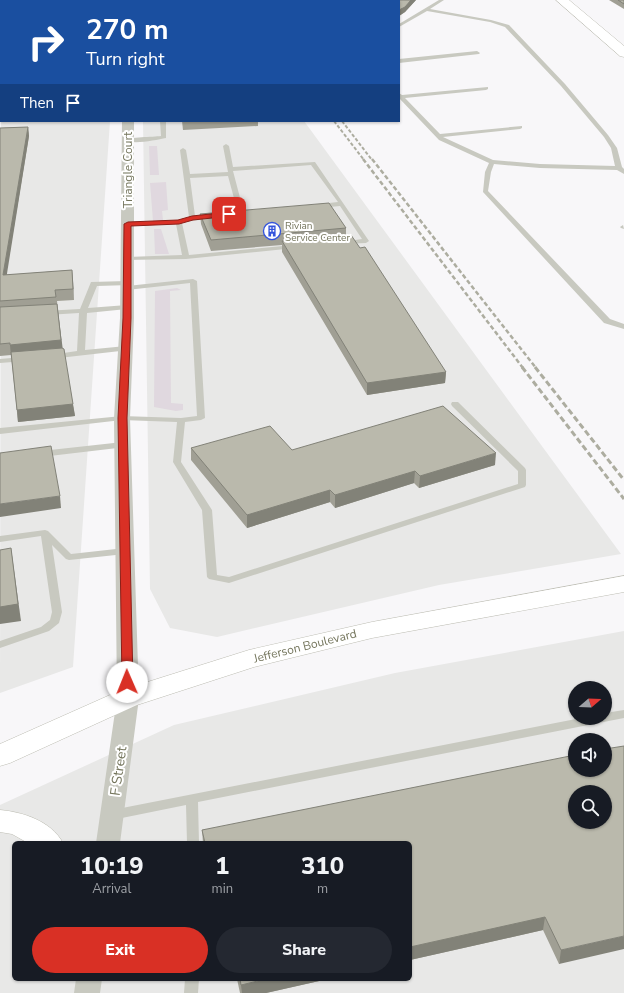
<!DOCTYPE html>
<style>
:root{--surface:#171b24;--page:#242831;--text:#f1f3f6;--muted:#9ea1a6;--accent:#d93025}
body{margin:0;font-family:"Nunito Sans",sans-serif;background:var(--page);color:var(--text);height:100vh;display:flex;flex-direction:column;font-size:15px;white-space:nowrap}
*{box-sizing:border-box;margin:0}
p{font-size:13px;color:var(--muted)}
.icon{flex:none;width:22px;height:22px;fill:none;stroke:currentColor;stroke-width:2;stroke-linecap:round;stroke-linejoin:round}
.map{position:relative;flex:1;overflow:hidden}
.panel{position:absolute;left:12px;top:841px;width:400px;height:140px;display:flex;flex-direction:column;background:var(--surface);border-radius:6px;box-shadow:0 1px 3px #0004}
.panel>*{flex:none}
.top-card{position:absolute;left:0px;top:0px;width:400px;height:122px;box-shadow:0 1px 3px #0004;background:#1a4fa0;color:#fff;overflow:hidden}
.needle{width:26px;rotate:71deg}
.fabs{position:absolute;left:568px;top:681px;display:grid;gap:8px}
.fabs a{display:grid;place-items:center;width:44px;height:44px;border-radius:50%;background:var(--surface);box-shadow:0 1px 3px #0004;font-size:20px}
.pin{position:absolute;display:grid;place-items:center;width:34px;height:34px;color:#fff;margin:-17px;border-radius:8px;box-shadow:0 2px 6px #0006}
.me{position:absolute;width:44px;margin:-22px;rotate:359deg;stroke-linejoin:round;filter:drop-shadow(0 0 3px #0008)}
.turn{display:flex;align-items:center;gap:14px;height:84px;padding:0 20px;font-size:18px}
.turn .icon{width:52px;height:52px;stroke-width:2.5}
.turn b{display:block;font-size:28px;line-height:34px}
.then{display:flex;align-items:center;height:38px;padding:0 20px;background:#0003;gap:8px;font-size:15px}
.eta{display:flex;justify-content:space-evenly;align-items:center;height:68px;text-align:center}
.eta b{font-size:24px;font-weight:800;line-height:28px}
.primary-button{display:flex;gap:8px;margin-top:auto;padding:8px 20px}
.primary-button a{flex:1;height:46px;border-radius:24px;background:var(--accent);color:#fff;font-size:16px;font-weight:800;line-height:46px;text-align:center}
.primary-button a+a{background:var(--page);color:var(--text)}
.map>svg:first-child{display:block}
.built{fill:#e8e8e7;fill-rule:evenodd}
.green{fill:#e0d8df}
.lines{fill:none;stroke-linecap:round;stroke-linejoin:round}
.secondary-casing{stroke:#bdbdb3;stroke-width:1}
.lane{fill:#c8c9c0;fill-rule:evenodd}
.street{fill:#c8c9c0;fill-rule:evenodd}
.secondary{fill:#fff;fill-rule:evenodd}
.rail-far2{stroke:#adada0;stroke-width:2;stroke-dasharray:3.5 2;stroke-linecap:butt}
.rail-far1{stroke:#adada0;stroke-width:2.5;stroke-dasharray:4.5 2.5;stroke-linecap:butt}
.rail{stroke:#adada0;stroke-width:3;stroke-dasharray:6 3;stroke-linecap:butt}
.wall{fill:#a09f94}
.shaded-wall{fill:#828278}
.building{fill:#bab9ac;stroke:#828278;fill-rule:evenodd}
.route{fill:#d93025;stroke:#8d1f18}
.labels{text-anchor:middle;stroke-width:4;stroke-linejoin:round;paint-order:stroke}
.far-poi-label{font-size:10px;fill:#74755c;stroke:#fff;text-anchor:start}
.street-label{font-size:12px;fill:#74755c;stroke:#fff}
.near-street-label{font-size:14px;fill:#74755c;stroke:#fff}
</style>
<div class="map">
<svg width="624" height="993" viewBox="0 0 624 993">
<rect width="100%" height="100%" fill="#f8f7f9"/>
<g class="built">
<polygon points="1,80 1,121 110,121 73,667 0,693"/>
<polygon points="143,121 304,121 621,554 439,585 217,637 170,628 150,589"/>
<path d="M624,631V993H0V805L174,725L395,673ZM575,688H605V718H575ZM575,740H605V770H575ZM575,792H605V822H575ZM14,843H410V979H14Z"/>
</g>
<g class="green">
<polygon points="149,146 157,146 159,175 150,175"/>
<polygon points="166,182 168,210 162,211 163,220 153,221 150,183"/>
<polygon points="154,229 161,229 169,254 155,254"/>
<polygon points="177,288 181,290 170,291 171,403 183,404 183,410 176,411 154,407 155,291"/>
</g>
<g class="lines">
<g class="secondary-casing">
<g id="secondary">
<polygon points="556,0 569,0 624,46 624,57 620,56"/>
<polygon points="624,576 624,592 372,638 254,667 137,705 10,763 0,766 0,744 119,691 249,650 372,622"/>
<path d="M0,810C23,812 51,821 63,843H28L12,834L0,832Z"/>
</g>
</g>
<g class="lane">
<rect x="115" y="0" width="4" height="1"/>
<rect x="194" y="0" width="5" height="1"/>
<rect x="314" y="0" width="7" height="1"/>
<polygon points="439,0 444,0 430,9 491,20 509,25 565,84 608,135 617,148 622,167 624,169 624,174 617,170 540,168 494,164 491,172 488,191 610,319 624,324 624,329 604,323 483,192 485,172 489,163 439,140 399,98 399,93 402,95 488,87 488,89 486,90 405,98 440,134 522,126 522,128 520,129 443,137 493,160 540,164 615,166 611,148 604,137 561,86 505,27 490,22 427,11 399,27 399,24"/>
<polygon points="477,51 480,53 479,54 399,63 399,59"/>
<polygon points="1,68 1,73 0,74 0,69"/>
<rect x="0" y="79" width="1" height="4"/>
<path d="M160,121H166V138C156,140 133,145 125,140C129,137 153,137 161,136Z"/>
<path d="M226,144L229,146L233,167L315,162L369,241L366,243L342,244V242L362,239L340,206L320,208L317,206L320,204L338,202L311,165L233,171L244,213L241,215L238,213L228,176L190,178L195,216L211,214L214,216C208,220 191,220 182,223L189,255L293,245L295,246V248L186,259L125,260L124,259L127,257L182,255L176,224L128,226L125,224L128,222L178,220L189,217L180,150L183,148L186,150L190,174L228,172L223,146Z"/>
<polygon points="623,225 624,229 621,228 620,227"/>
<polygon points="193,279 197,281 205,418 201,420 185,422 181,462 212,510 217,575 229,577 518,484 518,471 452,406 451,404 452,402 458,402 525,468 526,470 526,485 525,487 229,583 209,579 207,577 202,510 173,462 177,422 122,420 0,434 0,428 122,416 181,418 197,416 190,283 127,290 123,288 127,286"/>
<polygon points="127,281 130,281 130,285 97,286 88,308 127,305 131,307 127,309 87,313 85,350 126,346 129,346 130,348 129,350 50,359 49,357 50,355 77,351 79,313 47,315 44,315 44,311 80,309 91,282"/>
<polygon points="22,357 26,359 25,361 0,363 0,359"/>
<polygon points="123,442 127,445 126,447 41,457 37,454 41,451"/>
<polygon points="45,530 48,531 71,554 125,548 130,551 125,554 69,560 66,559 52,545 62,612 59,623 49,631 0,648 0,641 41,627 50,620 52,612 41,536 0,542 0,536"/>
<polygon points="624,710 624,718 198,802 199,843 187,843 186,805 112,820 108,818 106,815 108,812 112,810 581,718 605,718 605,713"/>
<polygon points="185,979 199,979 198,993 184,993"/>
</g>
<g class="street">
<polygon points="122,121 134,121 134,318 130,418 139,698 120,843 96,843 117,698 114,418 120,318"/>
<polygon points="76,979 102,979 100,993 74,993"/>
</g>
<use href="#secondary" class="secondary"/>
<g class="rail-far2">
<polyline points="334,121 364,160"/>
<polyline points="342,121 372,160"/>
</g>
<g class="rail-far1">
<polyline points="363,159 523,368"/>
<polyline points="372,159 536,368"/>
</g>
<g class="rail">
<polyline points="522,367 624,499"/>
<polyline points="535,367 624,480"/>
</g>
</g>
<g class="wall">
<polygon points="148,0 196,0 197,1 149,1"/>
<polygon points="332,0 416,0 405,12 399,16 399,1 334,1"/>
<polygon points="609,0 624,0 624,9"/>
<polygon points="182,121 258,121 258,126 183,130"/>
<polygon points="28,127 29,136 6,275 72,270 74,300 57,301 62,348 75,416 18,422 11,355 0,356 0,128"/>
<polygon points="200,214 346,228 346,236 446,372 445,383 367,395 282,252 282,245 211,251 201,224"/>
<polygon points="191,448 292,450 495,465 419,488 414,483 335,508 330,502 247,528 191,460"/>
<polygon points="605,770 559,964 543,930 410,960 410,843 203,843 202,830"/>
<polygon points="237,979 328,979 266,993 240,993"/>
</g>
<g class="shaded-wall">
<polygon points="88,0 94,0 93,1 87,1"/>
<polygon points="411,0 416,0 405,12 399,16 399,10"/>
<polygon points="28,127 29,136 5,286 3,275"/>
<polygon points="72,270 73,281 74,300 73,289"/>
<polygon points="57,304 63,351 11,356 10,345"/>
<polygon points="446,372 445,383 367,395 367,383"/>
<polygon points="73,404 75,416 18,422 17,410"/>
<polygon points="496,453 495,465 419,488 420,476"/>
<polygon points="415,471 414,483 335,508 335,495"/>
<polygon points="330,490 330,502 247,528 247,515"/>
<polygon points="60,496 61,508 0,517 0,504"/>
<polygon points="11,548 21,621 0,624 0,607"/>
<polygon points="545,917 543,930 410,960 410,947"/>
<polygon points="624,936 624,949 559,964 561,950"/>
<polygon points="266,979 328,979 266,993 242,993 241,985"/>
</g>
<g class="building">
<polygon points="47,0 88,0 87,1 46,1"/>
<polygon points="154,0 196,0 197,1 155,1"/>
<polygon points="344,0 411,0 405,7 399,10 399,1 348,1"/>
<polygon points="618,0 624,0 624,4"/>
<polygon points="28,127 3,275 72,270 73,289 55,290 56,297 0,301 0,128"/>
<polygon points="329,203 346,228 211,240 200,214"/>
<polygon points="351,235 360,248 365,247 446,372 367,383 282,241"/>
<polygon points="57,304 61,340 10,345 10,343 0,344 0,307"/>
<polygon points="62,348 64,349 73,404 17,410 11,352"/>
<polygon points="443,406 496,453 420,476 415,471 335,495 330,490 247,515 191,448 270,426 292,450"/>
<polygon points="51,446 60,496 0,504 0,453"/>
<polygon points="11,548 18,604 0,607 0,550"/>
<path d="M624,746V936L561,950L545,917L410,947V843H205L202,830L575,755V770H605V749ZM575,792H605V822H575Z"/>
<polygon points="240,979 266,979 241,985"/>
</g>
<polygon class="route" points="229,212 231,213 231,216 193,220 179,224 131,226 131,318 127,418 133,682 131,685 124,685 122,682 118,418 123,318 124,224 128,222 178,220 192,216"/>
<defs>
<g id="building-ring" transform="scale(0.9)"><circle r="9.5" fill="#fff" stroke="#3454dc" stroke-width="1.5"/><path d="M-4-6H4V6H1V3H-1V6H-4ZM-2.5-4.3h1.7v1.8h-1.7ZM.8-4.3h1.7v1.8H.8ZM-2.5-1h1.7V.8h-1.7ZM.8-1h1.7V.8H.8Z" fill="#3454dc"/></g>
</defs>
<g fill-rule="evenodd">
<use href="#building-ring" x="272" y="231"/>
</g>
<g class="labels">
<g class="far-poi-label">
<text x="285" y="229">Rivian<tspan x="285" dy="12">Service Center</tspan></text>
</g>
<g class="street-label">
<text transform="translate(128 170) rotate(-90)" y="4">Triangle Court</text>
<text transform="translate(305 646) rotate(-14)" y="4">Jefferson Boulevard</text>
</g>
<g class="near-street-label">
<text transform="translate(118 771) rotate(-82)" y="5">F Street</text>
</g>
</g>
</svg>
<div class="fabs">
<a><svg class="needle" viewBox="-14 -14 28 28"><path d="M0-13l5 13h-10z" fill="#e53935"/><path d="M0 13l5-13h-10z" fill="#9ea1a6"/></svg></a>
<a><svg class="icon" aria-label="sound" viewBox="0 0 24 24"><path d="M4 9h4l5-4v14l-5-4H4zM17 9q2 3 0 6"/></svg></a>
<a><svg class="icon" aria-label="search" viewBox="0 0 24 24"><circle cx="10" cy="10" r="6"/><path d="M15 15l6 6"/></svg></a>
</div>
<div class="pin" style="left:229px;top:214px;background:#d93025"><svg class="icon" aria-label="arrive" viewBox="0 0 24 24"><path d="M6 21V4h12l-3 4 3 4H6"/></svg></div>
<svg class="me" style="left:127px;top:682px" viewBox="-20 -20 40 40"><circle r="19" fill="#fff"/><path d="M0-13L10 11 0 6-10 11z" fill="#d93025"/></svg>
<div class="top-card">
<div class="turn"><svg class="icon" aria-label="right" viewBox="0 0 24 24"><path d="M7 20v-9h11M14 6l5 5-5 5"/></svg><div><b>270 m</b>Turn right</div></div>
<div class="then">Then<svg class="icon" aria-label="arrive" viewBox="0 0 24 24"><path d="M6 21V4h12l-3 4 3 4H6"/></svg></div>
</div>
<section class="panel">
<div class="eta">
<div><b>10:19</b><p>Arrival</p></div>
<div><b>1</b><p>min</p></div>
<div><b>310</b><p>m</p></div>
</div>
<div class="primary-button"><a>Exit</a><a>Share</a></div>
</section>
</div>
